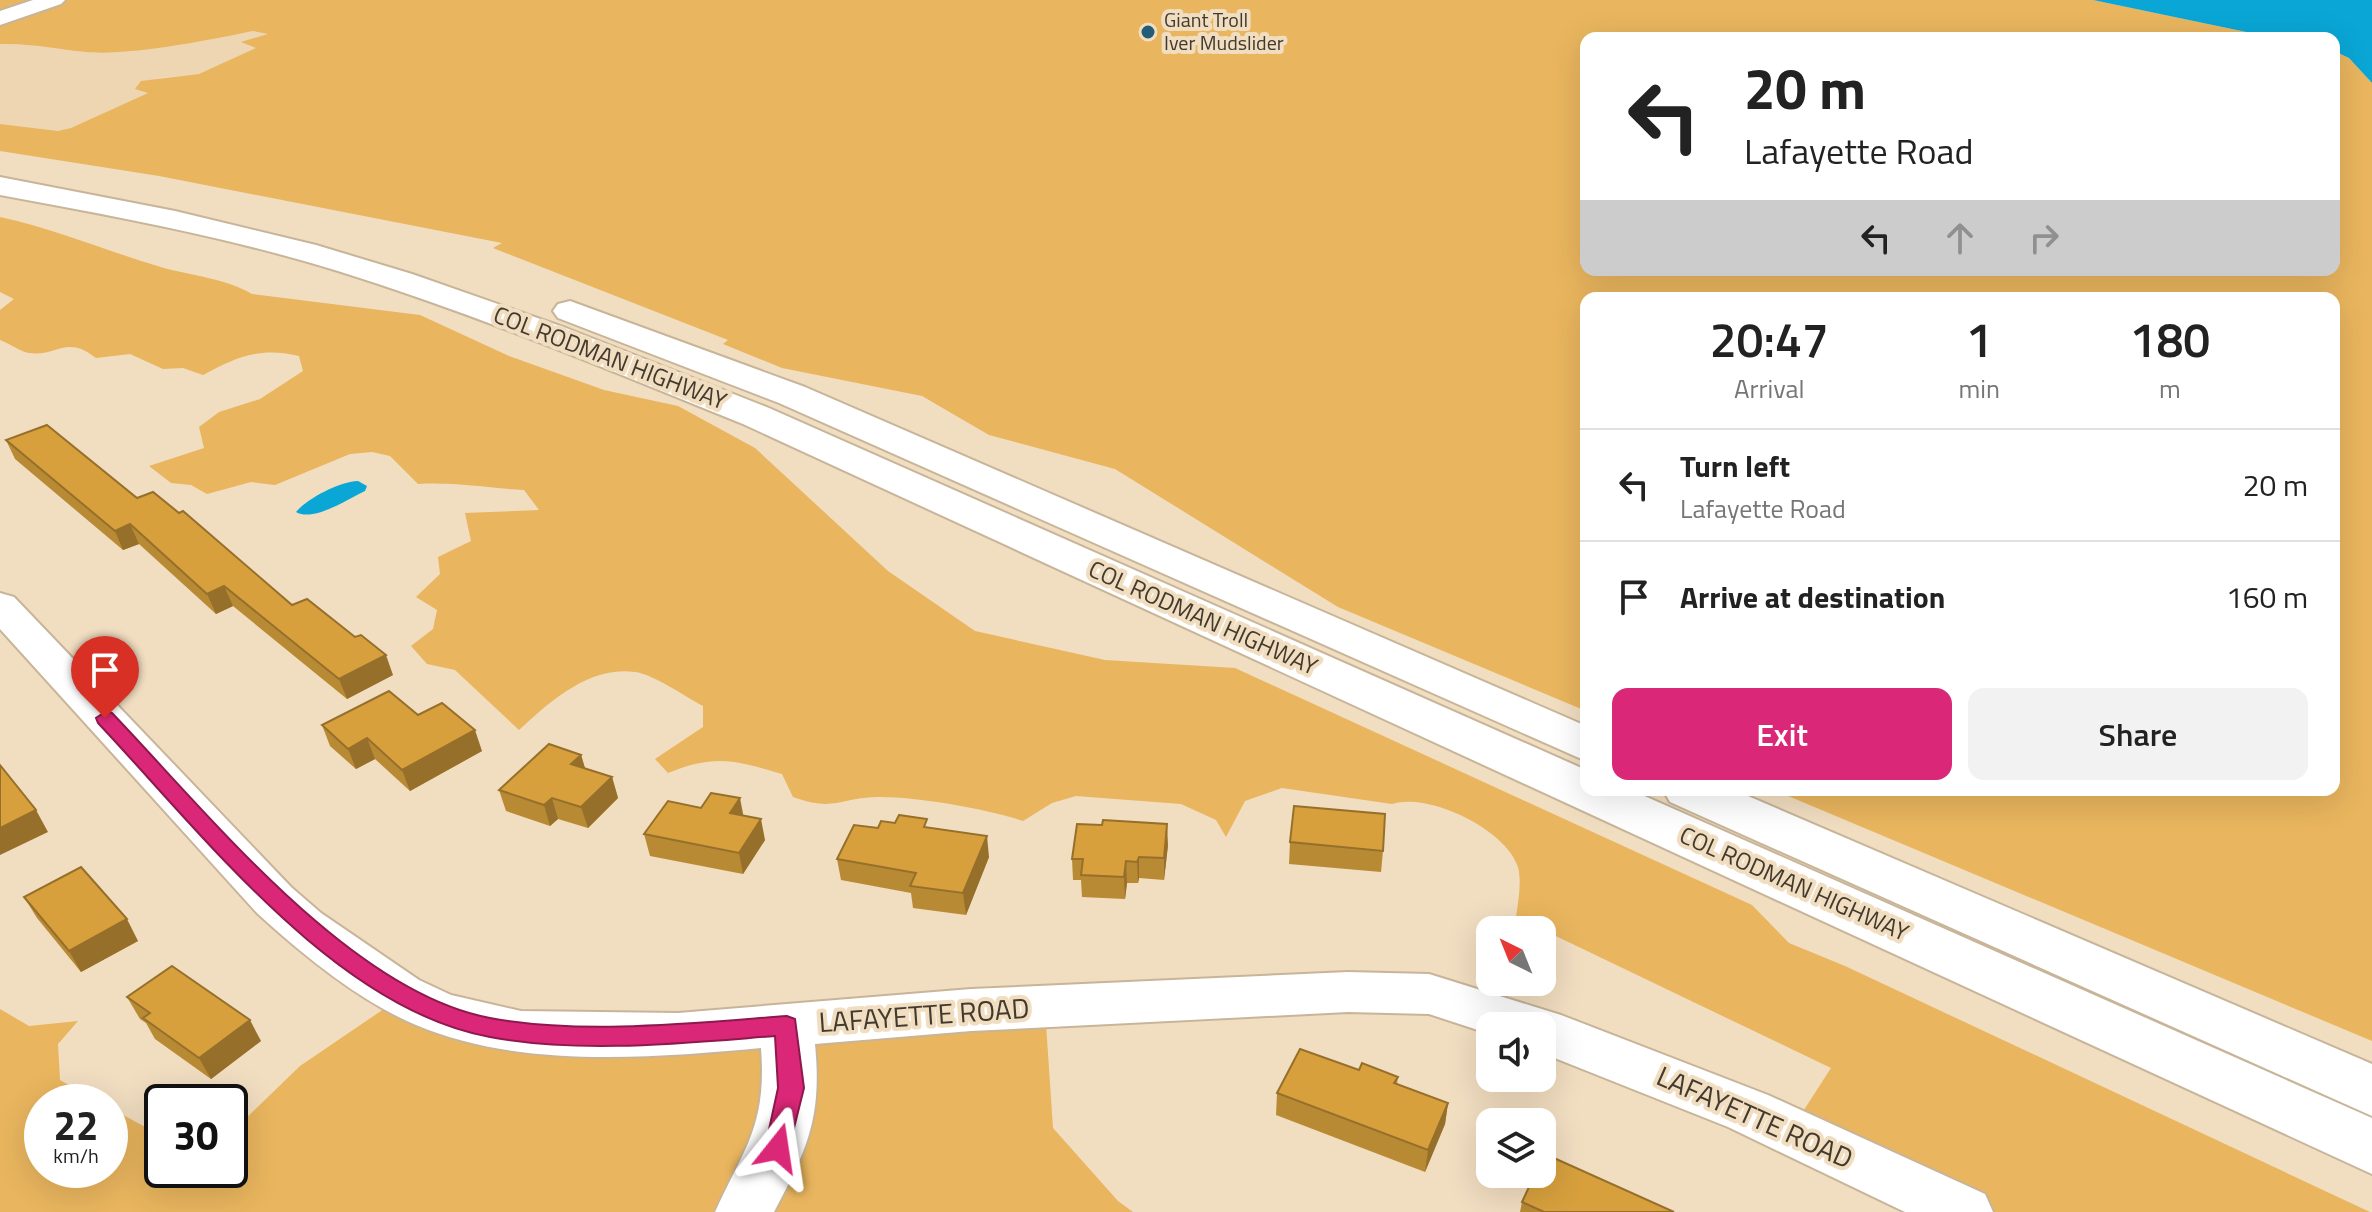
<!DOCTYPE html>
<style>
:root{--surface:#fff;--page:#f2f2f2;--text:#222;--muted:#767676;--line:#e0e0e0;--accent:#db2777}
body{margin:0;font-family:"Titillium Web",sans-serif;background:var(--page);color:var(--text);height:100vh;display:flex;flex-direction:column;font-size:30px;white-space:nowrap}
*{box-sizing:border-box;margin:0}
p{font-size:26px;color:var(--muted)}
.icon{flex:none;width:44px;height:44px;fill:none;stroke:currentColor;stroke-width:2;stroke-linecap:round;stroke-linejoin:round}
.map{position:relative;flex:1;overflow:hidden}
.details{position:absolute;left:1580px;top:292px;width:760px;height:504px;display:flex;flex-direction:column;background:var(--surface);border-radius:16px;box-shadow:0 8px 32px #0002}
.details>*{flex:none}
.banner{position:absolute;left:1580px;top:32px;width:760px;height:244px;border-radius:16px;box-shadow:0 8px 32px #0002;background:#fff;color:var(--text);overflow:hidden}
.needle{width:52px;rotate:317deg}
.tools{position:absolute;left:1476px;top:916px;display:grid;gap:16px}
.tools a{display:grid;place-items:center;width:80px;height:80px;border-radius:16px;background:var(--surface);box-shadow:0 8px 32px #0002;font-size:40px}
.speed{position:absolute;left:24px;top:1084px;display:flex;gap:16px;font-size:40px;font-weight:700;text-align:center}
.speed>*{display:grid;place-content:center;width:104px;height:104px;border-radius:50%;background:var(--surface);box-shadow:0 8px 32px #0002;line-height:1}
.speed small{font-size:20px;font-weight:400}
.speed .limit{border:4px solid #111;border-radius:12px;background:#fff;color:#111}
.pin{position:absolute;display:grid;place-items:center;width:68px;height:68px;color:#fff;margin:-82px -34px;border-radius:50% 50% 50% 0;rotate:-45deg;box-shadow:0 0 8px #0007}
.pin .icon{rotate:45deg}
.me{position:absolute;width:88px;margin:-44px;rotate:15deg;stroke-linejoin:round;filter:drop-shadow(0 0 6px #0008)}
.turn{display:flex;align-items:center;gap:28px;height:168px;padding:0 32px;font-size:36px}
.turn .icon{width:104px;height:104px;stroke-width:2.5}
.turn b{display:block;font-size:56px;line-height:68px}
.lanes{display:flex;align-items:center;height:76px;padding:0 32px;background:#0003;justify-content:center;gap:40px;direction:ltr}
.lanes .off{opacity:.35}
.eta{display:flex;justify-content:space-evenly;align-items:center;height:136px;text-align:center}
.eta b{font-size:48px;font-weight:600;line-height:56px}
.primary-button{display:flex;gap:16px;margin-top:auto;padding:16px 32px}
.primary-button a{flex:1;height:92px;border-radius:16px;background:var(--accent);color:#fff;font-size:32px;font-weight:600;line-height:92px;text-align:center}
.primary-button a+a{background:var(--page);color:var(--text)}
ul{padding:0;list-style:none}
li{display:flex;align-items:center;gap:24px;height:112px;padding:0 32px;border-top:2px solid var(--line)}
li div{flex:1}
li b{display:block;font-size:30px}
li em{font-style:normal}
.map>svg:first-child{display:block}
.built{fill:#edd6b1}
.green{fill:#e9b55e}
.water{fill:#0aa6d5}
.lines{fill:none;stroke-linecap:round;stroke-linejoin:round}
.minor-casing{stroke:#c8b599;stroke-width:4}
.highway-casing{stroke:#c8b599;stroke-width:4}
.minor{fill:#fff;fill-rule:evenodd}
.highway{fill:#fff;fill-rule:evenodd}
.wall{fill:#b98a34}
.shaded-wall{fill:#96702b}
.building{fill:#d7a03d;stroke:#96702b;stroke-width:2}
.route{fill:#db2777;stroke:#8e194d;stroke-width:2}
.poi-dot{fill:#225e76;stroke:#f1ddc0;stroke-width:3}
.labels{text-anchor:middle;stroke-width:8;stroke-linejoin:round;paint-order:stroke}
.far-poi-label{font-size:20px;fill:#423a2e;stroke:#f1ddc0;text-anchor:start}
.street-label{font-size:24px;fill:#423a2e;stroke:#f1ddc0}
.near-street-label{font-size:28px;fill:#423a2e;stroke:#f1ddc0}
</style>
<div class="map">
<svg width="2372" height="1212" viewBox="0 0 2372 1212">
<rect width="100%" height="100%" fill="#f1ddc0"/>
<polygon class="built" points="253,31 270,34 243,42 257,48 199,74 158,78 150,92 71,128 58,131 0,124 0,44 60,46 83,52 159,47"/>
<g class="green">
<path d="M0,0H2093L2275,38H1586V270H2334V51L2349,58L2372,83V1041L1774,790H2334V298H1586V711L1338,607L1115,469L989,435L922,396L782,368L723,344L728,340L493,248L502,243L159,176L0,151V124L58,131L71,128L148,93L135,89L141,81L199,74L256,48L241,42L268,34L253,31C210,40 128,56 86,52C57,49 30,43 0,44Z"/>
<path d="M0,217C56,229 109,252 164,268C194,276 227,279 252,294L420,315L509,356L604,390L678,406L755,448L888,571L975,631L1105,660L1235,668L1752,905L1789,943L1845,966L2370,1212H1967L1793,1127L1831,1068L1516,917C1518,902 1522,883 1518,867C1506,829 1428,792 1392,804L1282,788L1245,801L1226,837L1216,820L1181,804L1076,796L1052,803L1023,821C989,809 913,796 877,797C838,798 835,812 793,797L782,774C735,760 715,754 668,773L655,759L703,727V706C686,697 653,674 635,672C590,665 549,702 519,730L455,670L427,664L411,646L433,629L437,610L416,597L440,574L438,557L471,541L465,513L539,510L524,490C487,488 456,482 418,484L390,456L372,452L350,454L275,485L251,482L207,494L191,485L171,483L149,466L204,448L199,427L219,412L260,399L303,371L299,356C260,347 238,356 203,375L183,368L163,369L130,354L96,358C66,334 57,357 29,353C21,352 9,343 0,340V310L14,299L0,292Z"/>
<polygon points="400,998 482,1024 1045,1009 1053,1128 1118,1201 1133,1212 0,1212 0,1009 29,1026 78,1021 58,1044 60,1080 99,1102 42,1102 42,1170 110,1170 110,1108 162,1136 162,1170 230,1170 230,1127 242,1122 300,1066"/>
</g>
<g class="water">
<polygon points="2093,0 2372,0 2372,83 2349,58 2334,51 2334,38 2275,38"/>
<path d="M358,481L367,486L365,491C346,500 314,522 296,512C306,500 337,482 358,481Z"/>
</g>
<g class="lines">
<g class="minor-casing">
<g id="minor">
<polygon points="33,0 65,0 61,4 0,25 0,11"/>
<path d="M0,593L14,597L291,887L321,913L419,980L451,995L521,1011L678,1013L971,989L1348,972L1429,974L1561,1015L1768,1095L1985,1194L1993,1212H1905L1728,1127L1542,1053V1026H1490V1034L1429,1014L1348,1012L971,1031L815,1044C822,1117 808,1148 774,1212H715C745,1147 767,1125 761,1048C651,1058 520,1069 416,1025C359,1001 303,955 257,913L0,629Z"/>
</g>
</g>
<g class="highway-casing">
<g id="highway">
<path d="M0,177L175,211L316,245L412,274L566,328L769,408L1586,770V790H1631L2372,1118V1174L743,424C609,370 476,314 338,271C228,237 114,216 0,195Z"/>
<polygon points="570,301 805,387 1586,726 1586,761 779,403 558,318 553,311 558,304"/>
<polygon points="1663,790 1734,790 2372,1064 2372,1116 1670,802"/>
</g>
</g>
<use href="#minor" class="minor"/>
<use href="#highway" class="highway"/>
</g>
<g class="wall">
<polygon points="6,440 137,498 393,675 347,699 233,606 216,614 139,544 123,550 15,459"/>
<polygon points="418,715 482,751 410,791 375,759 356,769 330,746 322,725"/>
<polygon points="581,755 585,768 612,777 618,798 588,828 558,819 550,826 506,811 499,790"/>
<polygon points="743,815 765,840 743,874 650,856 644,834"/>
<polygon points="1102,825 1168,845 1164,880 1139,878 1138,883 1127,883 1125,899 1082,897 1081,880 1073,880 1072,859"/>
<polygon points="878,828 928,828 989,857 966,915 913,908 911,893 841,880 837,859"/>
<polygon points="1290,842 1383,851 1381,872 1289,864"/>
<polygon points="24,897 138,941 81,972 37,918"/>
<polygon points="127,997 261,1041 211,1079 155,1039 146,1023 140,1019"/>
<polygon points="1359,1070 1398,1077 1397,1084 1448,1103 1445,1124 1425,1172 1276,1115 1277,1093"/>
<polygon points="1522,1202 1674,1212 1520,1212"/>
</g>
<g class="shaded-wall">
<polygon points="130,524 139,544 123,550 115,531"/>
<polygon points="224,586 233,606 216,614 207,594"/>
<polygon points="386,655 393,675 347,699 339,679"/>
<polygon points="475,730 482,751 410,791 402,770"/>
<polygon points="367,738 375,759 356,769 348,749"/>
<polygon points="581,755 587,775 571,764"/>
<polygon points="612,777 618,798 588,828 581,807"/>
<polygon points="552,798 558,819 550,826 544,805"/>
<polygon points="740,798 744,819 730,813"/>
<polygon points="36,810 48,832 0,855 0,828"/>
<polygon points="761,819 765,840 743,874 739,853"/>
<polygon points="1167,824 1168,845 1164,880 1164,858"/>
<polygon points="987,836 989,857 966,915 963,893"/>
<polygon points="1139,857 1139,878 1138,883 1137,862"/>
<polygon points="1126,861 1127,883 1125,899 1124,877"/>
<polygon points="127,919 138,941 81,972 69,951"/>
<polygon points="250,1020 261,1041 211,1079 199,1058"/>
<polygon points="1448,1103 1445,1124 1425,1172 1428,1150"/>
</g>
<g class="building">
<polygon points="47,425 137,498 153,492 179,513 183,511 292,605 307,599 355,637 361,635 386,655 339,679 224,586 207,594 130,524 115,531 6,440"/>
<polygon points="389,691 418,715 442,703 475,730 402,770 367,738 348,749 322,725"/>
<polygon points="549,744 581,755 571,764 612,777 581,807 552,798 544,805 499,790"/>
<polygon points="0,765 36,810 0,828"/>
<polygon points="711,793 740,798 730,813 761,819 739,853 644,834 668,801 701,808"/>
<polygon points="1294,806 1385,814 1383,851 1290,842"/>
<polygon points="899,815 927,819 924,827 987,836 963,893 910,886 916,873 837,859 854,825 878,828 881,821 895,823"/>
<polygon points="1103,820 1167,824 1164,858 1139,857 1137,862 1126,861 1124,877 1081,875 1083,859 1072,859 1077,824 1102,825"/>
<polygon points="81,867 127,919 69,951 24,897"/>
<polygon points="172,966 250,1020 199,1058 143,1018 150,1013 127,997"/>
<polygon points="1300,1049 1359,1070 1362,1063 1398,1077 1394,1083 1448,1103 1428,1150 1277,1093"/>
<polygon points="1545,1154 1674,1212 1544,1212 1522,1202 1535,1174 1542,1174 1542,1160"/>
</g>
<path class="route" d="M105,712L112,713C208,813 350,992 490,1018C582,1035 694,1023 787,1016L795,1019L804,1088L787,1156L778,1159L769,1156L765,1148L778,1088L775,1036C684,1043 580,1054 490,1037C335,1009 201,832 98,723L96,718Z"/>
<circle class="poi-dot" cx="1148" cy="32" r="8"/>
<g class="labels">
<g class="far-poi-label">
<text x="1164" y="27">Giant Troll<tspan x="1164" dy="23">Iver Mudslider</tspan></text>
</g>
<g class="street-label">
<text transform="translate(610 358) rotate(21)" y="8">COL RODMAN HIGHWAY</text>
<text transform="translate(1203 618) rotate(24)" y="8">COL RODMAN HIGHWAY</text>
<text transform="translate(1794 884) rotate(24)" y="8">COL RODMAN HIGHWAY</text>
</g>
<g class="near-street-label">
<text transform="translate(924 1015) rotate(-4)" y="10">LAFAYETTE ROAD</text>
<text transform="translate(1755 1117) rotate(24)" y="10">LAFAYETTE ROAD</text>
</g>
</g>
</svg>
<div class="tools">
<a><svg class="needle" viewBox="-14 -14 28 28"><path d="M0-13l5 13h-10z" fill="#e53935"/><path d="M0 13l5-13h-10z" fill="#767676"/></svg></a>
<a><svg class="icon" aria-label="sound" viewBox="0 0 24 24"><path d="M4 9h4l5-4v14l-5-4H4zM17 9q2 3 0 6"/></svg></a>
<a><svg class="icon" aria-label="layers" viewBox="0 0 24 24"><path d="M12 4l9 5-9 5-9-5zM3 14l9 5 9-5"/></svg></a>
</div>
<div class="speed"><div>22<small>km/h</small></div><div class="limit">30</div></div>
<div class="pin" style="left:105px;top:718px;background:#d93025"><svg class="icon" aria-label="arrive" viewBox="0 0 24 24"><path d="M6 21V4h12l-3 4 3 4H6"/></svg></div>
<svg class="me" style="left:778px;top:1148px" viewBox="-20 -20 40 40"><path d="M0-17L14 15 0 8-14 15z" fill="#db2777" stroke="#fff" stroke-width="4"/></svg>
<div class="banner">
<div class="turn"><svg class="icon" aria-label="left" viewBox="0 0 24 24"><path d="M17 20v-9H6M10 6l-5 5 5 5"/></svg><div><b>20 m</b>Lafayette Road</div></div>
<div class="lanes"><svg class="icon" aria-label="left" viewBox="0 0 24 24"><path d="M17 20v-9H6M10 6l-5 5 5 5"/></svg><svg class="icon off" aria-label="ahead" viewBox="0 0 24 24"><path d="M12 20V5M6 11l6-6 6 6"/></svg><svg class="icon off" aria-label="right" viewBox="0 0 24 24"><path d="M7 20v-9h11M14 6l5 5-5 5"/></svg></div>
</div>
<section class="details">
<div class="eta">
<div><b>20:47</b><p>Arrival</p></div>
<div><b>1</b><p>min</p></div>
<div><b>180</b><p>m</p></div>
</div>
<ul>
<li><svg class="icon" aria-label="left" viewBox="0 0 24 24"><path d="M17 20v-9H6M10 6l-5 5 5 5"/></svg><div><b>Turn left</b><p>Lafayette Road</p></div><em>20 m</em></li>
<li><svg class="icon" aria-label="arrive" viewBox="0 0 24 24"><path d="M6 21V4h12l-3 4 3 4H6"/></svg><div><b>Arrive at destination</b></div><em>160 m</em></li>
</ul>
<div class="primary-button"><a>Exit</a><a>Share</a></div>
</section>
</div>
